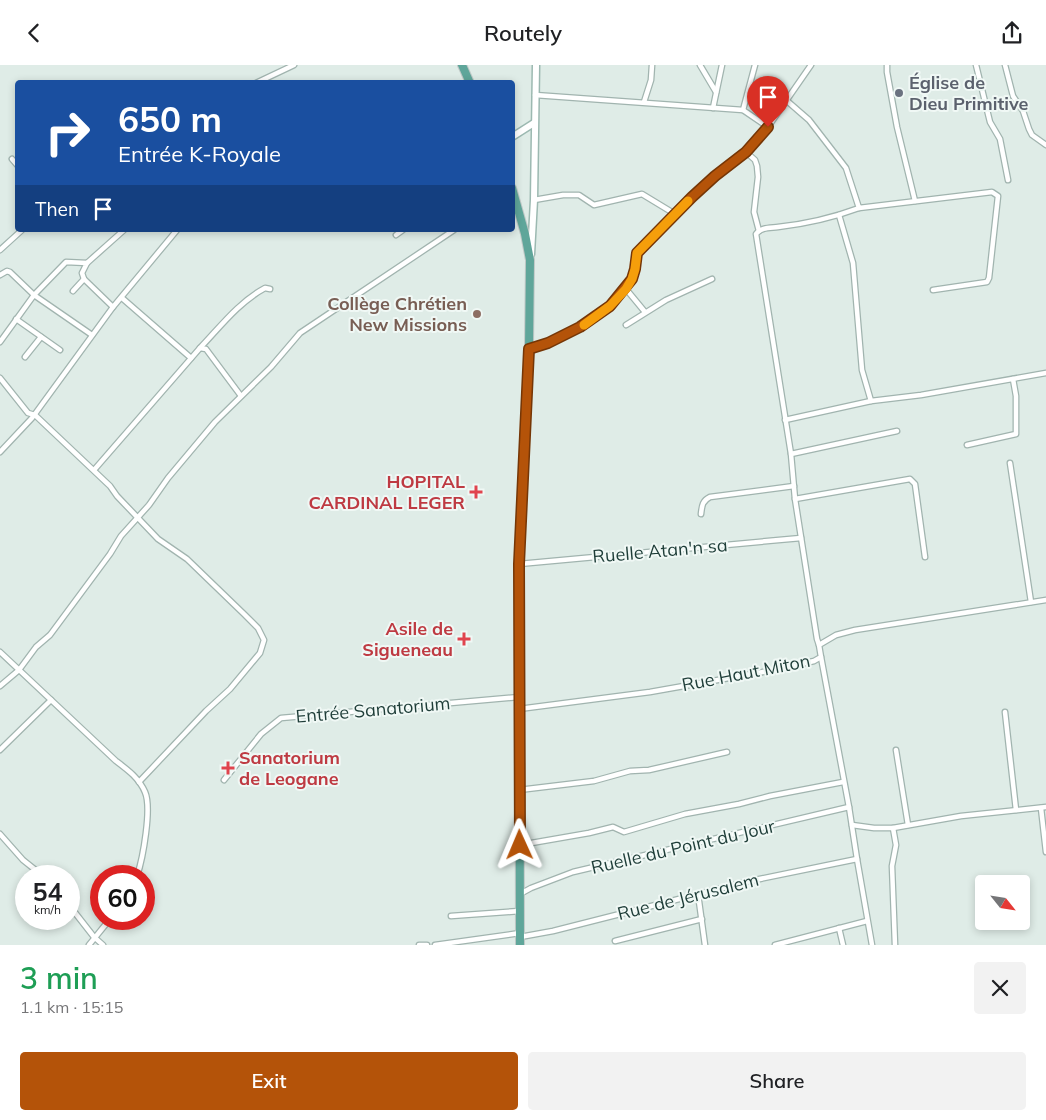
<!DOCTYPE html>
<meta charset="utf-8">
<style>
:root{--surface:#fff;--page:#f2f2f2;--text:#202124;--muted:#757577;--accent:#b45309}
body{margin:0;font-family:Mulish,sans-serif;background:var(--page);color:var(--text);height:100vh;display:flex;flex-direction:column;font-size:19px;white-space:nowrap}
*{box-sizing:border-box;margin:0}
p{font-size:16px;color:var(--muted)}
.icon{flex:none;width:28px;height:28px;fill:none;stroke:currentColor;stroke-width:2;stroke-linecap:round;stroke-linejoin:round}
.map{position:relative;height:880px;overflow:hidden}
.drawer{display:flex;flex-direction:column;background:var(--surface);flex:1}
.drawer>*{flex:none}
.hud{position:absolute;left:15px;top:15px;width:500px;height:152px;border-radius:5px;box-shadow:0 2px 8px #0003;background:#1a4fa0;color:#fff;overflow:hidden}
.needle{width:32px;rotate:120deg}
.controls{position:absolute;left:975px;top:810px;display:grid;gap:10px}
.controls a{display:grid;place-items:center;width:55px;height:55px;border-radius:5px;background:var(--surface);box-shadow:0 2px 8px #0003;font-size:25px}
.speed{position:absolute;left:15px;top:800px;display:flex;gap:10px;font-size:25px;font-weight:700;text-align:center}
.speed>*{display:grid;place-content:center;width:65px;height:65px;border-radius:50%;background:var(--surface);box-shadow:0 2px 8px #0003;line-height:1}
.speed small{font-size:12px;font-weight:400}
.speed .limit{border:8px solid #d22;background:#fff;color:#111}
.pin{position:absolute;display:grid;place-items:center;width:42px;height:42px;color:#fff;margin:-51px -21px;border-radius:50% 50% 50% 0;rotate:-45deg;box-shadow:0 0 5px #0007}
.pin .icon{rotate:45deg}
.me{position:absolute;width:55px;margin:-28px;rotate:359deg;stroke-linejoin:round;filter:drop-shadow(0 0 4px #0008)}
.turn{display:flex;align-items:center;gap:18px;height:105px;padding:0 20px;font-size:22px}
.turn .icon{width:65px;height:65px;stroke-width:2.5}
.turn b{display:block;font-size:35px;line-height:42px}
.then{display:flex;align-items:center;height:48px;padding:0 20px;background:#0003;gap:10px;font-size:19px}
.round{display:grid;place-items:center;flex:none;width:52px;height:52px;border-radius:5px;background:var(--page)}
.head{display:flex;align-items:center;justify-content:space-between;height:85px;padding:0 20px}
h1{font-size:30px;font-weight:600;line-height:38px;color:#1e9e55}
.action{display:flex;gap:10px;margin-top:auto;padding:10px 20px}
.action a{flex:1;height:58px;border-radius:5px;background:var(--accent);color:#fff;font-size:20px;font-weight:600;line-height:58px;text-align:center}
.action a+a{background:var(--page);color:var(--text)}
header{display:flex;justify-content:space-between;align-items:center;height:65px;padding:0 20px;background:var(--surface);font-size:22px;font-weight:600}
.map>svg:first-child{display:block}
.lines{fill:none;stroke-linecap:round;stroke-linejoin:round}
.street-casing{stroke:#a1b4af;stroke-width:7}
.secondary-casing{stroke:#9cb9b1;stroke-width:9}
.primary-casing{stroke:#c0c9c7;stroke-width:10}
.street{stroke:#fff;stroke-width:4.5}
.secondary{stroke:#fff;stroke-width:6}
.primary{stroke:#5fa69a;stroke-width:8}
.route-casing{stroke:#753606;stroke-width:12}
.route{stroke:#b45309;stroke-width:9}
.slow{stroke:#f59e0b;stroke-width:9}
.worship-dot{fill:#6b7280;stroke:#f0f8f5;stroke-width:2}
.education-dot{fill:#8d6e63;stroke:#f0f8f5;stroke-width:2}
.health-dot{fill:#e0444e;stroke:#f0f8f5;stroke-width:2}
.labels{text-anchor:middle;stroke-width:4;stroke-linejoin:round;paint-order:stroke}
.worship-label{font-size:18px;font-weight:bold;fill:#5b616d;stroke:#f0f8f5;text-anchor:start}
.education-label{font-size:18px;font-weight:bold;fill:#785e54;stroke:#f0f8f5;text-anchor:end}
.health-label{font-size:18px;font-weight:bold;fill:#be3a42;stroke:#f0f8f5;text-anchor:end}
.street-label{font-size:18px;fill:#1e3d38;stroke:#f0f8f5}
</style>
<header><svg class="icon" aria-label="back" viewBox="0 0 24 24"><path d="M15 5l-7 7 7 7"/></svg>Routely<svg class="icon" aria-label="share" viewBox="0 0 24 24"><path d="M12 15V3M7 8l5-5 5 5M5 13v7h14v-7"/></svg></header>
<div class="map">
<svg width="1046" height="880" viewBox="0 0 1046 880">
<rect width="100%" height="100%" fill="#dfece7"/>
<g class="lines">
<g class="street-casing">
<g id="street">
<polyline points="700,0 716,27"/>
<polyline points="887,0 887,7 897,62 915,136"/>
<polyline points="976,0 990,57 1000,74 1008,115"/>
<polyline points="1005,0 1013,31 1023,46 1029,64 1032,70 1046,80"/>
<polyline points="256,18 294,0"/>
<polyline points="535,30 743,45 768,62"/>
<polyline points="786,35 809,55 846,103 859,143 992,127 998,131 989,213 987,217 933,225"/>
<polyline points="644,37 651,15 652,0"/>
<polyline points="713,43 722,0"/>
<polyline points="743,45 755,0"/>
<polyline points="746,87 755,95 757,101 758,112 754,147 759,166"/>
<polyline points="12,94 18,101"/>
<polyline points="534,135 563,130 579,130 594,140 642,129 675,149"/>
<polyline points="839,150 853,198 862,305 871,336"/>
<polyline points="396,170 403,165"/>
<polyline points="0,185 22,165"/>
<polyline points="87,198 124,165"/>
<polyline points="0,210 7,206 10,207 34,230 66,197 87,198 82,208 84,214"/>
<polyline points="626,224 645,247"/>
<polyline points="73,226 84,214 113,242"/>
<polyline points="122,233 191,293"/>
<polyline points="16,254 60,285"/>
<polyline points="626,260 666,235 712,214"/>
<polyline points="0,277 34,230 92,270"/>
<path d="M200,283C220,262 239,237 265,223L270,224"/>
<polyline points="529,283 548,278 580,262 610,241 632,214 635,204 637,187 692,132 715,111 746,87 768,62 811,0"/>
<polyline points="25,292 41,272"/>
<polyline points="0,313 28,348 35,350 110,421 117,431 158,474 187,494 244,549 258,563 264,575 260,588 230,624 206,646 139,717"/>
<polyline points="785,355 871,336 921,330 1046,308"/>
<polyline points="967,380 1016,369 1016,331 1013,314"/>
<polyline points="0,387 32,353 113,242 177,165"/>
<polyline points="791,389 897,366"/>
<polyline points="1010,398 1031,537"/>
<polyline points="94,405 200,283 206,284 241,331"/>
<polyline points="795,434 910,414 915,419 925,492"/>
<path d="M701,449C702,441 702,436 710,432L794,421"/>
<polyline points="519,499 801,473"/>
<path d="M819,580L817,574L795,434L791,389L756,169C761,162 770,163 778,162C805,159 832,153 859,143"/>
<path d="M0,587L116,696C128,705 139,713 145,727C152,743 143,793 137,811"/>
<polyline points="821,592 849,742 857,794 872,880"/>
<polyline points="0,621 19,605 36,582 50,570 110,489 121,471 149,440 168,413 215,357 271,302 300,268 454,165"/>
<polyline points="519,644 650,627 780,604 814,596 821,592 819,580 836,570 855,565 1046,535"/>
<polyline points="1005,647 1016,745"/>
<polyline points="0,685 51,635"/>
<polyline points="896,685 908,760"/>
<polyline points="224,715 261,669 281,653 519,632"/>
<polyline points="519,725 594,716 630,706 649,705 727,687"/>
<polyline points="1041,743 1046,787"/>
<polyline points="852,760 874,763 893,763 961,751 1046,742"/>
<polyline points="893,763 896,780 892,801 895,880"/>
<polyline points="0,769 23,795 43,811"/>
<polyline points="520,780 589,768 613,762 624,767 685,749 739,739 770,731 843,717"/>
<polyline points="520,829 531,823 573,807 849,742"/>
<polyline points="698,829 705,880"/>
<polyline points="69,840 94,872 103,880"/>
<polyline points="451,851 520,846"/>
<polyline points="839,863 843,880"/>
<polyline points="520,872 553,866 750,816 857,794"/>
<polyline points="615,876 702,854"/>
<polyline points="89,880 110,854"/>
<polyline points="419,880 427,880"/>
<polyline points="435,880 520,868"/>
<polyline points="775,880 867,856"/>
</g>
</g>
<g class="secondary-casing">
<g id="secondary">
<polyline points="512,72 534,58"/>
<polyline points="531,189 534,135 536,0"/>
</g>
</g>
<g class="primary-casing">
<g id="primary">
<polyline points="462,0 470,18"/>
<polyline points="512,123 525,169 530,195 529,283 519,499 520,880"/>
</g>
</g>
<use href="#street" class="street"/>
<use href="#secondary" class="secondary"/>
<use href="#primary" class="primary"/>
</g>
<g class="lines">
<g class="route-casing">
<polyline id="route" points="520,780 519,499 529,284 548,278 580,262 610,241 632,214 635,204 637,188 692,132 715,111 746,87 768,62"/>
</g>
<use href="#route" class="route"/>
<polyline class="slow" points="584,260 610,241 626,224 632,214 635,204 637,188 688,136"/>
</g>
<circle class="worship-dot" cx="899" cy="28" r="5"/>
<circle class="education-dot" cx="477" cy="249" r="5"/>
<g class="health-dot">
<path d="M473.5 419.5h5v5h5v5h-5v5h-5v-5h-5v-5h5z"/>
<path d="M461.5 566.5h5v5h5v5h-5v5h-5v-5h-5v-5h5z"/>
<path d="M225.5 695.5h5v5h5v5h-5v5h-5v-5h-5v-5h5z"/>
</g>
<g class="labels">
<g class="worship-label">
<text x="909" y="24">Église de<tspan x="909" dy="21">Dieu Primitive</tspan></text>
</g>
<g class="education-label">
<text x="467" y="245">Collège Chrétien<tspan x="467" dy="21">New Missions</tspan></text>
</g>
<g class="health-label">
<text x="465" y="423">HOPITAL<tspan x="465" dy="21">CARDINAL LEGER</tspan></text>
<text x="453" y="570">Asile de<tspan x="453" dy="21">Sigueneau</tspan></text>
<text x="239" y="699" text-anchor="start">Sanatorium<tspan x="239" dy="21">de Leogane</tspan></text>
</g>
<g class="street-label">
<text transform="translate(660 486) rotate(-5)" y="6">Ruelle Atan'n sa</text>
<text transform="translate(746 608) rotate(-11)" y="6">Rue Haut Miton</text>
<text transform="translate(373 645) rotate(-5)" y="6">Entrée Sanatorium</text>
<text transform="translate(683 782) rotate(-13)" y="6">Ruelle du Point du Jour</text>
<text transform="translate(688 832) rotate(-14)" y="6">Rue de Jérusalem</text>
</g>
</g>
</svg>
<div class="controls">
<a><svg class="needle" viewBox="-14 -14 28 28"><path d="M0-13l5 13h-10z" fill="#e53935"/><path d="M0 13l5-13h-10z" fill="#757577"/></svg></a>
</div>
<div class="speed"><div>54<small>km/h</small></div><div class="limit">60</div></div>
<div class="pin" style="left:768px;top:62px;background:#d93025"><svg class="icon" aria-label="arrive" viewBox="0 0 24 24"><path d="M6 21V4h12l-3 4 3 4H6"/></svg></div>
<svg class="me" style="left:520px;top:780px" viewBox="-20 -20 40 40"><path d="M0-17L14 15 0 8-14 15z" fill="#b45309" stroke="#fff" stroke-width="4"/></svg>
<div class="hud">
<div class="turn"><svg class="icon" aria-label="right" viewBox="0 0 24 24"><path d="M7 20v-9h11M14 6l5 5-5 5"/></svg><div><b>650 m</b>Entrée K-Royale</div></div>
<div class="then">Then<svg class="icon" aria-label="arrive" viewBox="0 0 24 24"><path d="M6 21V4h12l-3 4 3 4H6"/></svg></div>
</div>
</div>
<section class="drawer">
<div class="head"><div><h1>3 min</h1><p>1.1 km · 15:15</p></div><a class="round"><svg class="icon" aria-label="close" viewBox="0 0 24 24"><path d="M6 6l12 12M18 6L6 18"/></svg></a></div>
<div class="action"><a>Exit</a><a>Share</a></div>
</section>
